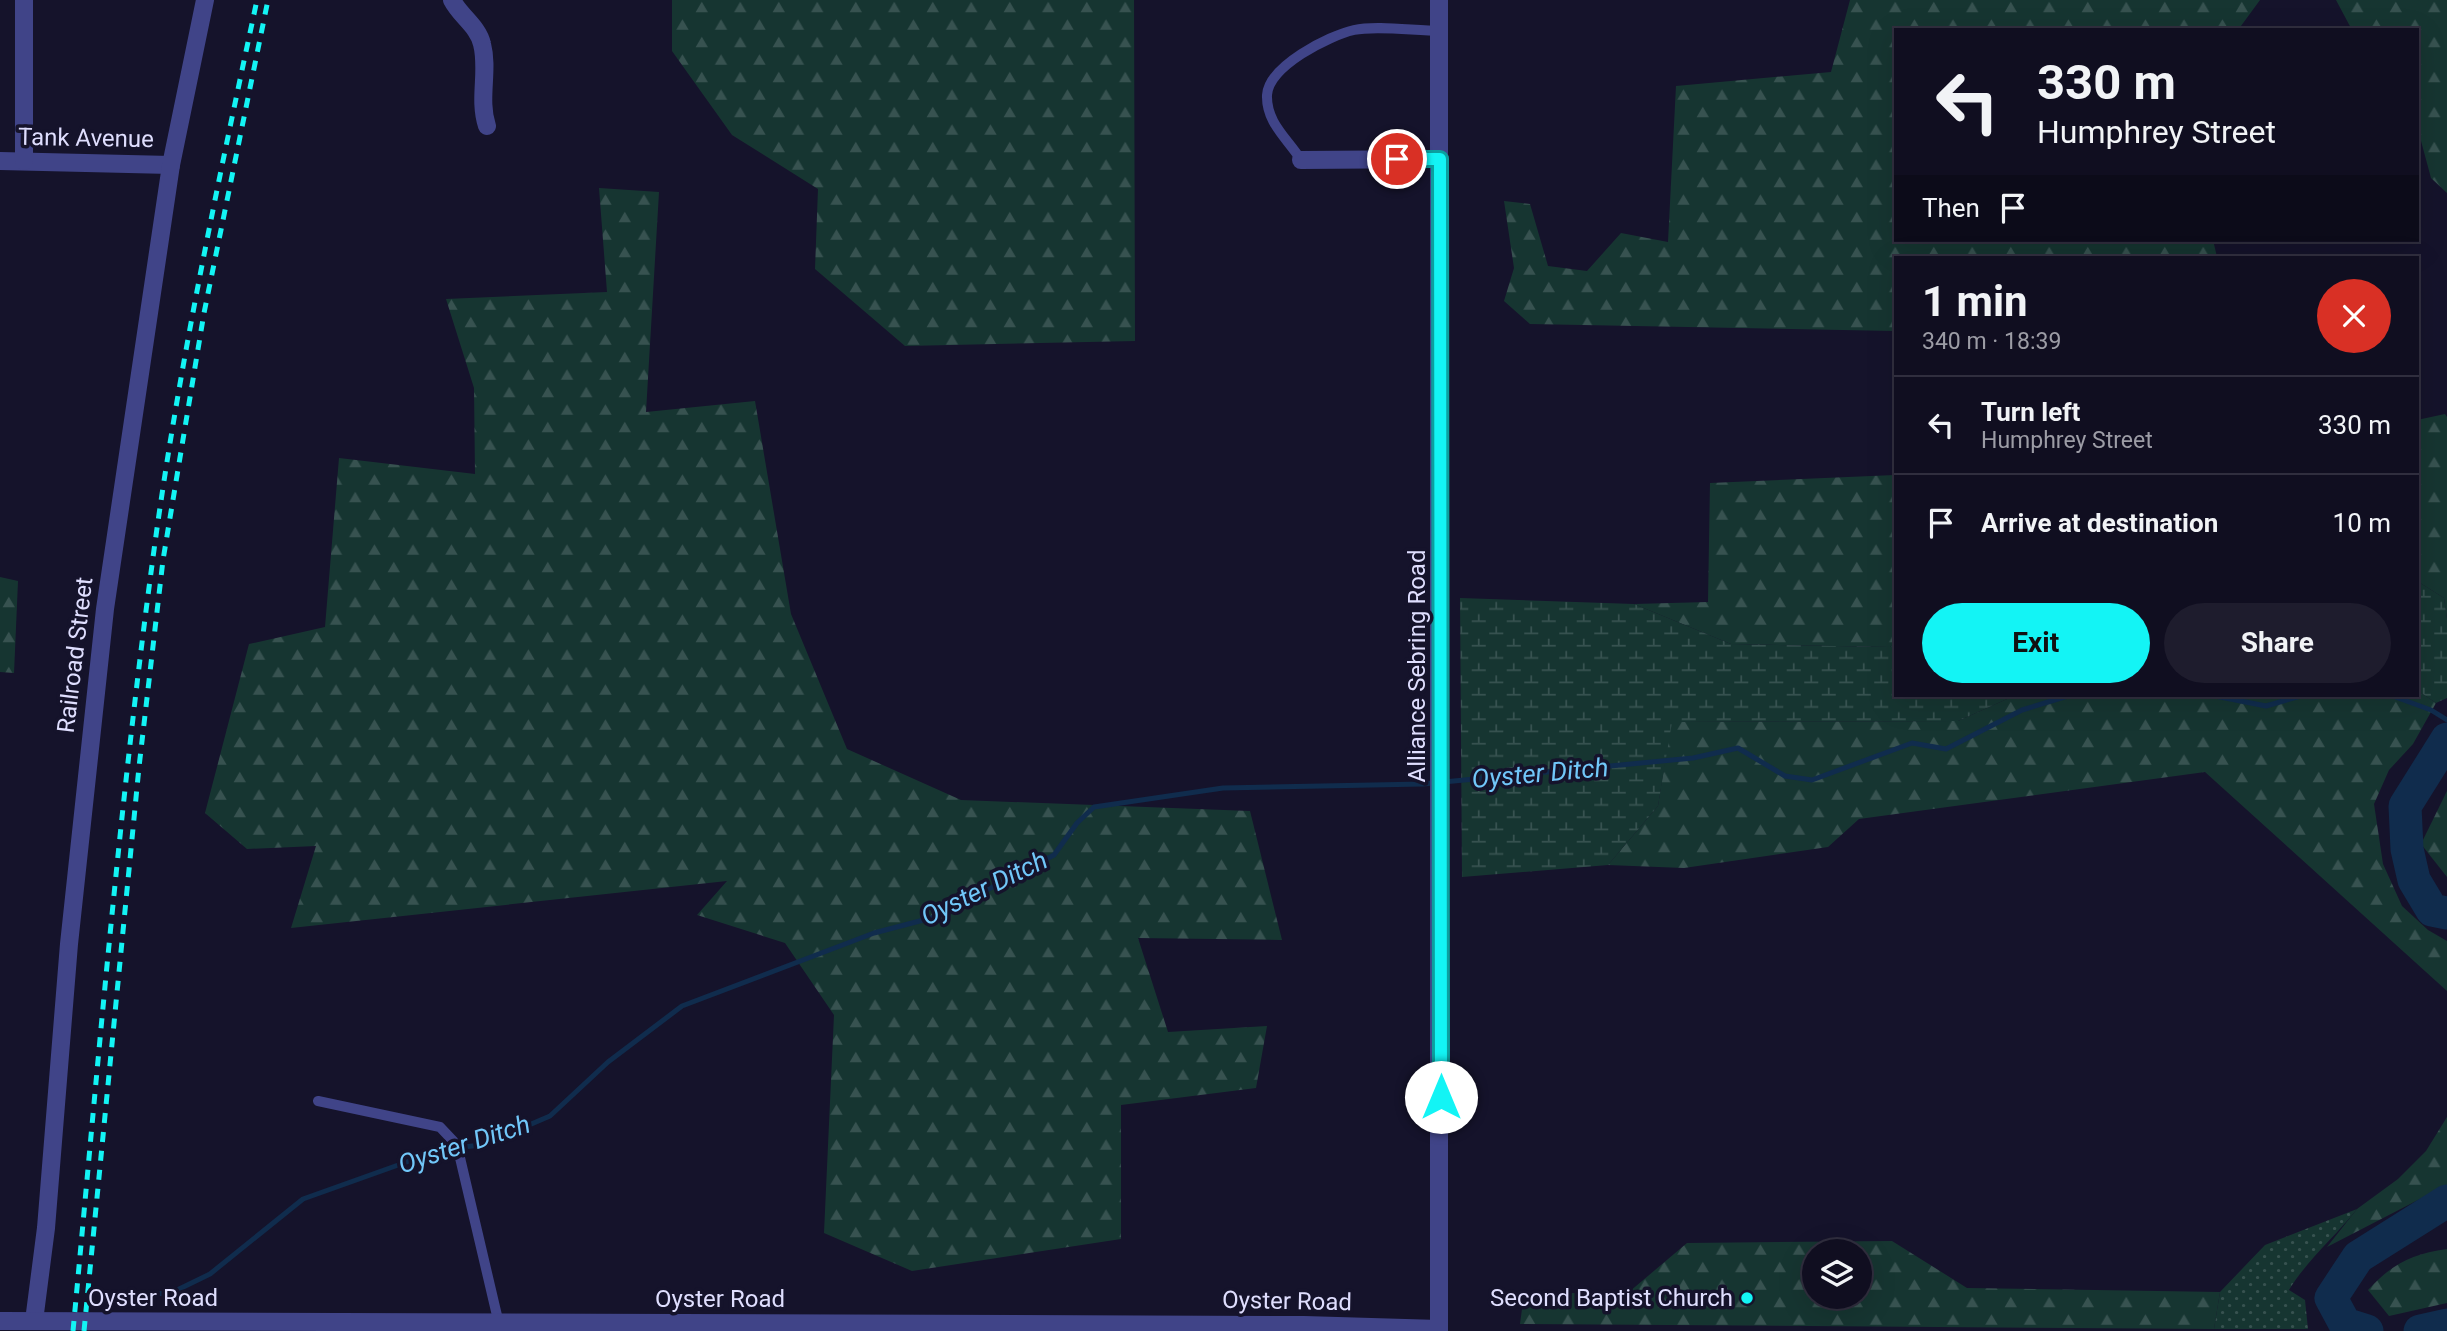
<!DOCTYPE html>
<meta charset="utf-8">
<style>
:root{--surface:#100e20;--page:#1e1c2d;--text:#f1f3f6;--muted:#9c9ca5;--line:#302e3e;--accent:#13f4f5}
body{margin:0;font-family:Roboto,sans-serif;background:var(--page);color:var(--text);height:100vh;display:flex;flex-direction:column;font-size:26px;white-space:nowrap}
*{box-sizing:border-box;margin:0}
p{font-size:23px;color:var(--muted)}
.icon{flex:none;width:38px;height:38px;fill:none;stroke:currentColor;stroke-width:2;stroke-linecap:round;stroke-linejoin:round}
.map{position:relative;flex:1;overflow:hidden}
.side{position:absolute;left:1894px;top:256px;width:525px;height:441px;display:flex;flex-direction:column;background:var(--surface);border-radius:0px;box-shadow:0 7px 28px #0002,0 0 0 2px var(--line)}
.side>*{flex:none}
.top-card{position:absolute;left:1894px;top:28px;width:525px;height:214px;border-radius:0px;box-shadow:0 7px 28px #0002,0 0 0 2px var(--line);background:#100e20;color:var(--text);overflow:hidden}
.controls{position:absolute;left:1802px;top:1239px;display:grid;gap:14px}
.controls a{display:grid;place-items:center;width:70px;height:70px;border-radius:50%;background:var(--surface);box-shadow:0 7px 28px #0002,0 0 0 2px var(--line);font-size:35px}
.pin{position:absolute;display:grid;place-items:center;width:60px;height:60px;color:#fff;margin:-30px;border:4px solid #fff;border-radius:50%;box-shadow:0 2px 7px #0007}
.me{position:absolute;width:77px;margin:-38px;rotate:0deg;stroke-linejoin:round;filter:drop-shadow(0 0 5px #0008)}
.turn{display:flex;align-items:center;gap:24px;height:147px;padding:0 28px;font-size:32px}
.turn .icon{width:91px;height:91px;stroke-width:2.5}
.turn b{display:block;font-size:49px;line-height:60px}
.then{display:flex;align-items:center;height:66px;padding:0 28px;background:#0003;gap:14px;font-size:26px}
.round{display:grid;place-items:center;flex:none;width:74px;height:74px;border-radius:37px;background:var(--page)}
.overview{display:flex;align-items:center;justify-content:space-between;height:119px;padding:0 28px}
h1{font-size:42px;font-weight:700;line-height:52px}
.button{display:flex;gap:14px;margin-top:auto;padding:14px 28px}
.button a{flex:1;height:80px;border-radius:42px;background:var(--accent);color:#111;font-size:28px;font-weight:700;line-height:80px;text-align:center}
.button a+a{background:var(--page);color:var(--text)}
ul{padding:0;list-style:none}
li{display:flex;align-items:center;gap:21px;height:98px;padding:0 28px;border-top:2px solid var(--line)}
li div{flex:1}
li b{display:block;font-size:26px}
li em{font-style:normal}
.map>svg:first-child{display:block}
.grass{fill:url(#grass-dots)}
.forest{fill:url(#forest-firs);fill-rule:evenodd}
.wetland{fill:url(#wetland-marsh)}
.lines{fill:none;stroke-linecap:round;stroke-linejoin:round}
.stream{stroke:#102c4d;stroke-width:5}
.river{stroke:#102c4d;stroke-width:33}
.service{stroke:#404488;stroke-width:10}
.minor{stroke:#404488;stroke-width:18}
.tertiary{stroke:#404488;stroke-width:18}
.rail{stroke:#13f4f5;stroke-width:5;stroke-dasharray:10 9;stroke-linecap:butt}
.route-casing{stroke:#0c9f9f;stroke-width:18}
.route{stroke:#13f4f5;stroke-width:12}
.poi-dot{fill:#13f4f5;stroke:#15132b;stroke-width:2.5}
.labels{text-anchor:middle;stroke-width:7;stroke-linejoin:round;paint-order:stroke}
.street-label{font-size:24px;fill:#dfdefe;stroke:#15132b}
.poi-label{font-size:24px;fill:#dfdefe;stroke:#15132b;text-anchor:end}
.water-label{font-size:26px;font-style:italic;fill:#71c7f9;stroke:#15132b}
</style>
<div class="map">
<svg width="2447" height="1331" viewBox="0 0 2447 1331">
<defs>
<pattern id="grass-dots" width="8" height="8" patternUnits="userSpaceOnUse" patternTransform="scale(1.75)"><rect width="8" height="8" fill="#163531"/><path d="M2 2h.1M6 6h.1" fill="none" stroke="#375250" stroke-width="1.8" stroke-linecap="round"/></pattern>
<pattern id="forest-firs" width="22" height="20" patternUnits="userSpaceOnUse" patternTransform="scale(1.75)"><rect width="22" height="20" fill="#163531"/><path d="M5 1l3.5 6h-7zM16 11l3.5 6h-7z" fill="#375250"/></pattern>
<pattern id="wetland-marsh" width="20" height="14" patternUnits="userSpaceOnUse" patternTransform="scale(1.75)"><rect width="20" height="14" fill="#163531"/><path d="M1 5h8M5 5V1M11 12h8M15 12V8" fill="none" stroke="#375250"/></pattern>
</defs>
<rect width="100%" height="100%" fill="#15132b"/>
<path class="grass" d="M2357,1209C2335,1237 2307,1260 2289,1290L2305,1300L2308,1329H2214L2220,1292L2265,1245Z"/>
<g class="forest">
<polygon points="672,0 1134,0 1135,341 905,346 815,269 818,189 732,135 672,51"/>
<polygon points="1850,0 2260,0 2238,30 1895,30 1895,240 2213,240 2217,257 1895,257 1895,331 1530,324 1504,301 1514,268 1504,201 1530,204 1548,266 1587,271 1621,233 1668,242 1676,86 1831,72"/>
<polygon points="2336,0 2447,0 2447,193 2431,178 2417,126 2417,30 2352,30"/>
<polygon points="599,188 659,192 646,412 755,401 791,614 847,749 961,800 1250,811 1282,940 1138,938 1168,1032 1267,1026 1256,1088 1121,1105 1121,1239 912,1271 824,1233 834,1015 785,943 697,915 727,881 291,928 316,846 247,849 205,813 249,644 325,627 339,458 475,474 474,388 446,299 607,292"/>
<polygon points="2445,414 2447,417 2447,619 2444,598 2417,581 2417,420"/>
<polygon points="1895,475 1895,643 1890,647 1731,644 1634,604 1708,602 1710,483"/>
<polygon points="0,577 18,581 14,673 0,672"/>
<polygon points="2417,690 2436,703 2413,744 2389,770 2374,804 2383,864 2402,906 2428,930 2447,941 2447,991 2205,772 1859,819 1828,847 1684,868 1608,865 1658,806 1671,722 1958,721 2016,695 2417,695"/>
<polygon points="2447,791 2447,877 2421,844"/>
<polygon points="2447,1117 2447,1185 2327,1247 2357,1209 2398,1179 2426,1151"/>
<path d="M1892,1241L1967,1288L2220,1292L2214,1329L1520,1324L1524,1294L1629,1292L1687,1243ZM1815,1251H1860V1297H1815Z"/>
<path d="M2447,1249V1303L2389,1316L2368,1290C2392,1264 2411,1254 2447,1249Z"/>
</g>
<g class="wetland">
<polygon points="2417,581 2444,598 2447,619 2447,698 2436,703 2417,690"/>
<polygon points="1460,598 1634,604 1731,644 1890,647 1895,643 1895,695 2016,695 1958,721 1672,722 1658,806 1608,865 1462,877"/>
</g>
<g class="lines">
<g class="stream">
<polyline points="2210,695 2266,706 2304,695"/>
<polyline points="2390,695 2431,710 2447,720"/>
<polyline points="113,1296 171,1293 210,1274 303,1199 443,1149 482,1145 550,1116 608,1062 682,1006 874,933 935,917 1054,855 1077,823 1094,807 1223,788 1423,784 1693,758 1738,748 1785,776 1812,780 1912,743 1946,749 2022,710 2071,695"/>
</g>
<g class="river">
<polyline points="2447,739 2405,806 2407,849 2414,880 2432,910 2447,913"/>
<polyline points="2367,1331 2345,1324 2331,1298 2358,1257 2447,1201"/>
<polyline points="2420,1331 2447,1325"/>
</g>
<g class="service">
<path d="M1301,160C1288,139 1266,123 1267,95C1269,66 1328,36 1354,30C1377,25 1415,31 1440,31"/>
<polyline points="318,1101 440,1127 457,1145 499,1324"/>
</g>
<g class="minor">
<path d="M452,0C460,16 478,26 482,44C489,71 478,99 487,126"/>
<polyline points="1301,160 1440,159"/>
<polyline points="0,161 171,165"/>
<polyline points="24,161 24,0"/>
<polyline points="34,1321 46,1228 69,944 105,609 171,165 205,0"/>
</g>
<g class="tertiary">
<polyline points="0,1321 1304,1325 1439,1329"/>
<polyline points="1439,1331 1439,0"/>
</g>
<g class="rail">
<path d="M73,1331C97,1076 118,819 152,565C177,375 217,187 257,0"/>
<polyline points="84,1331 139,767 163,560 204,313 268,0"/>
</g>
</g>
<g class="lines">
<g class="route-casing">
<polyline id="route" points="1397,159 1440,159 1441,1097"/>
</g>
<use href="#route" class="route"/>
</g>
<circle class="poi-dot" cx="1747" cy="1298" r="7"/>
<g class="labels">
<g class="street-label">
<text transform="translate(86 138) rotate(1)" y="8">Tank Avenue</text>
<text transform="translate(75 655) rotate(-83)" y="8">Railroad Street</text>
<text transform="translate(1417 666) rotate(-90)" y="8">Alliance Sebring Road</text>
<text x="153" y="1306">Oyster Road</text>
<text x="720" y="1307">Oyster Road</text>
<text transform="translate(1287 1301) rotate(1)" y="8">Oyster Road</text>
</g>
<g class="poi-label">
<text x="1733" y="1306">Second Baptist Church</text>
</g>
<g class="water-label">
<text transform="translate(1540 773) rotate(-5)" y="9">Oyster Ditch</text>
<text transform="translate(984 888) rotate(-26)" y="9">Oyster Ditch</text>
<text transform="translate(464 1144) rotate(-18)" y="9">Oyster Ditch</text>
</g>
</g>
</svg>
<div class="controls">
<a><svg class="icon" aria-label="layers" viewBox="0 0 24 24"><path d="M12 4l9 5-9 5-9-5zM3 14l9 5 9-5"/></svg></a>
</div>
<div class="pin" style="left:1397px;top:159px;background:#d93025"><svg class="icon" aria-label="arrive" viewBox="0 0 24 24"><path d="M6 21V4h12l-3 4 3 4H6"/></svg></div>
<svg class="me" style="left:1441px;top:1097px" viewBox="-20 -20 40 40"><circle r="19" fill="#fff"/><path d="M0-13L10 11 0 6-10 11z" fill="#13f4f5"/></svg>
<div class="top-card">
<div class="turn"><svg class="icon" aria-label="left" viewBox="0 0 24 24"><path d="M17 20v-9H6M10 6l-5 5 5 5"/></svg><div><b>330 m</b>Humphrey Street</div></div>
<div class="then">Then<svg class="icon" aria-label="arrive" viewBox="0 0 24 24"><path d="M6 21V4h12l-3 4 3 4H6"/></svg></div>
</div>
<section class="side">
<div class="overview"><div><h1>1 min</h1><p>340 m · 18:39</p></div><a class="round" style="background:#d93025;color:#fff"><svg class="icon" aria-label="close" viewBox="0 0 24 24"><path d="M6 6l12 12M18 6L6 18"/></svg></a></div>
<ul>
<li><svg class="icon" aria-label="left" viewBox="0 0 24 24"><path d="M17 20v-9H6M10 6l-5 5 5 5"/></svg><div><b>Turn left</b><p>Humphrey Street</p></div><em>330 m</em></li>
<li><svg class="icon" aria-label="arrive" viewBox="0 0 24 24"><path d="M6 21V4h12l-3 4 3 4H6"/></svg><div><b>Arrive at destination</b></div><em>10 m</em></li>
</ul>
<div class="button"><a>Exit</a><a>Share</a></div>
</section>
</div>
